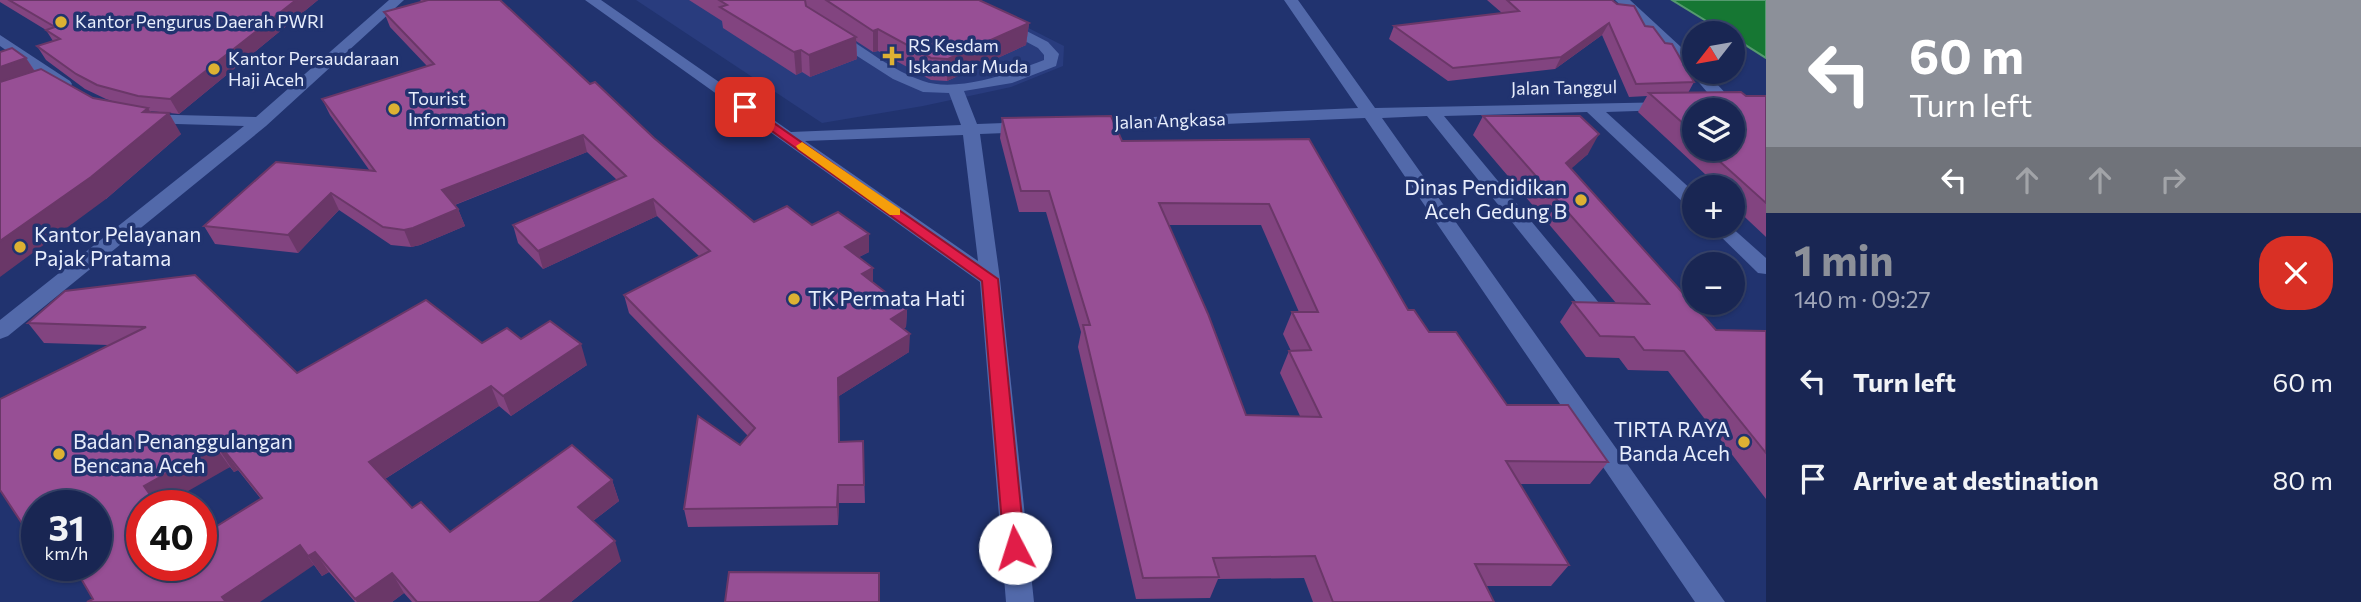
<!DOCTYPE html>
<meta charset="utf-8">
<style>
:root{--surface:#192653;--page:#222e5a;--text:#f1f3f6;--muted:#9fa5b8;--line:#37436a;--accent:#8c9099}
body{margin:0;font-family:Commissioner,sans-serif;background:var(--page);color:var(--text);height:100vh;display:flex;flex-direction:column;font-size:26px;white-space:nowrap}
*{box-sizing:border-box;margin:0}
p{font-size:23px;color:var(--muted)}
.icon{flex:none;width:38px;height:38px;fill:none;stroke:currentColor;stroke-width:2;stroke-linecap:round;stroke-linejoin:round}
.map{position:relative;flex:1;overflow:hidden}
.sheet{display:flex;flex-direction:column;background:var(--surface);width:595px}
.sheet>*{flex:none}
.top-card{background:#8c9099;color:#fff;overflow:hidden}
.needle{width:46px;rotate:239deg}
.buttons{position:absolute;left:1682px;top:21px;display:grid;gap:14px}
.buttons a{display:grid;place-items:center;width:63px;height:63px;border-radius:50%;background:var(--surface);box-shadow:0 2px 5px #0004,0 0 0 2px var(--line);font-size:35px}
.speed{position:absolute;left:21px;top:490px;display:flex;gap:14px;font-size:35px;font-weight:700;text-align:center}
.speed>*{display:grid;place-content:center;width:91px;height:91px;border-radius:50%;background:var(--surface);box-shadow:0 2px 5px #0004,0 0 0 2px var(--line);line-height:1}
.speed small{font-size:18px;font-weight:400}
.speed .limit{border:10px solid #d22;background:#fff;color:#111}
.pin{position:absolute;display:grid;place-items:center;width:60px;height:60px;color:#fff;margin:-30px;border-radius:14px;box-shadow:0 4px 10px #0006}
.me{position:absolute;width:77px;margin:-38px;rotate:355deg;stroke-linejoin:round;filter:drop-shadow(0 0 5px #0008)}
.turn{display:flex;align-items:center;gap:24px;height:147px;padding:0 28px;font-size:32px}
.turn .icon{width:91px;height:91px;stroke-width:2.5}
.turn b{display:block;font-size:49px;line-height:60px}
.lanes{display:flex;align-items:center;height:66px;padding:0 28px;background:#0003;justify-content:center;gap:35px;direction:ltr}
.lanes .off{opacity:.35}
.round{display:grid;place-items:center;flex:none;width:74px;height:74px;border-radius:28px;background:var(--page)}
.head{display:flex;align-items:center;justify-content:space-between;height:119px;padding:0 28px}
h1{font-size:42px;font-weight:700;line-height:52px;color:var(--accent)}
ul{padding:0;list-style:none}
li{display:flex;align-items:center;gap:21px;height:98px;padding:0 28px}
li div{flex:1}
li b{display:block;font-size:26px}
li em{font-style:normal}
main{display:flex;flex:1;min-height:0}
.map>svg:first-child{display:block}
.built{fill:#293c7e}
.water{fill:#167733;stroke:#559a6f;stroke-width:2}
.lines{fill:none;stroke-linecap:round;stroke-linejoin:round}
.minor{fill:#5269aa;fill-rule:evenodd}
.wall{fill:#824480;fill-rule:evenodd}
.shaded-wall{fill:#6a3768}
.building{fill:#974f95;stroke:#6a3768;stroke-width:2;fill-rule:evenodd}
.route{fill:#e11d48;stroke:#92132f;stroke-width:2}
.slow{fill:#f59e0b}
.poi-dot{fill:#ddb133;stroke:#21336f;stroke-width:2.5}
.labels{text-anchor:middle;stroke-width:7;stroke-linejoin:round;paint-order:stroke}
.far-poi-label{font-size:18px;fill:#e7edfc;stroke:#21336f;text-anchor:start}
.far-street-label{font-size:18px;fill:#e7edfc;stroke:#21336f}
.poi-label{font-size:21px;fill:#e7edfc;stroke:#21336f;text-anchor:start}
</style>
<main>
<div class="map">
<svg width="1766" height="602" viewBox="0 0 1766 602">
<rect width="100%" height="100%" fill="#21336f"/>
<polygon class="built" points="636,0 973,0 1064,46 1063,66 1011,87 923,106 822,123"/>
<polygon class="water" points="1672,0 1766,0 1766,58 1733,37 1732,33 1726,33"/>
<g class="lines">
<g class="minor">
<polygon points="389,0 404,0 266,126 8,336 0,339 0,320 244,126 143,123 137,122 135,118 137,114 256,117"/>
<path d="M585,0H601L791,132L961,125L949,93L923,92L893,79L829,38L827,35L829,32H839C866,49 893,71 923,81C957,93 1011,73 1044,60V55L1038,48L948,0H966L1048,42L1059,54L1056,66L1012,83L964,91L977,124L1028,122L1036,127L1028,132L980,134L1000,279L1034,602H1006L980,282ZM963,135L978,261L805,141Z"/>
<polygon points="1284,0 1298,0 1375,108 1674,102 1676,105 1674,108 1668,110 1606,112 1694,192 1694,208 1687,206 1587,112 1444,116 1595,298 1599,303 1595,308 1581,308 1427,116 1382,118 1725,602 1695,602 1365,118 1085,130 1077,125 1085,120 1358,108"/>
<path d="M1615,0H1630L1694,59V72H1706L1728,96L1730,99C1723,108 1709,110 1698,107L1696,104L1698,101L1712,98L1690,72Z"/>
<polygon points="0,35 70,81 72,84 70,87 58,87 0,46"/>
<polygon points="1710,226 1730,226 1766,258 1766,274 1758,273"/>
</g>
</g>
<g class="wall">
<polygon points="0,0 318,0 179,114 150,111 181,134 106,199 26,58 35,71 93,98 115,102 106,99 85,89 46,60 37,46 53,41 46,30 0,2"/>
<polygon points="420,0 500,0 590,84 754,222 812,225 869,234 869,252 859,257 873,268 873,283 907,309 906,327 903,329 909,352 839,396 840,442 863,441 865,503 839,503 838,525 688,527 684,509 748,436 629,313 624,295 699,256 657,216 543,269 518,243 513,225 617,180 587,152 455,205 458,209 465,226 420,245 411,247 391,245 339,210 298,253 215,244 204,226 370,171 330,115 322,99 427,66 390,27 384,12 422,2"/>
<polygon points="689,0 979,0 1029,23 1026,45 947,81 931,80 878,51 873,52 856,41 857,59 810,77 802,72 796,75 723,28 722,21"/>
<path d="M1487,0H1612L1645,26L1694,82L1688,93L1746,96H1766V237L1732,205V187H1713L1704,179L1706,175L1638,112L1647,96L1629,97L1602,35L1555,69L1448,81L1389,39L1394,26L1502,13ZM1694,110L1732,149H1694Z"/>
<polygon points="1483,116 1588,154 1571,168 1716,330 1766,331 1766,499 1668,371 1628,370 1619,358 1586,357 1560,322 1573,302 1616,303 1473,135"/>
<path d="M1002,118L1122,141L1309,139L1408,310L1429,332L1507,405L1608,462L1590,484H1520L1569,565L1551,586H1486L1494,602H1313L1304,578L1218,579L1210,598L1136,599L1078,347L1081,332L1046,212H1019L1000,138ZM1168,225H1261L1299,312H1292L1283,334L1291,351H1289L1280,373L1300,416L1246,415Z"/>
<path d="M65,291L297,373L482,343L521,339L587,365L511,416L499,406L385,479L412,508L450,532L612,480L619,501L593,521L621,561L571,602H412L404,593L392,602H355L329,572L322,576L314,565L93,599L108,345L44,343L28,323ZM230,467L234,472L238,470L261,499L201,565L142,506Z"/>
</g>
<g class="shaded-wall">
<polygon points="296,0 318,0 179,114 170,99"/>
<polygon points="1029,23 1026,45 947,81 948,59"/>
<polygon points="1609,23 1602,35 1555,69 1561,57"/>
<polygon points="878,29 878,51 873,52 873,31"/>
<polygon points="856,37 857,59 810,77 809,55"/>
<polygon points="801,50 802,72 796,75 794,52"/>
<polygon points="26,58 39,78 0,92 0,67"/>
<polygon points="148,108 157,123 169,113 181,134 106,199 0,277 0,241"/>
<polygon points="1599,134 1588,154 1555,183 1566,163"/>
<polygon points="583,135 587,152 449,207 442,190"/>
<polygon points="331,193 339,210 298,253 288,235"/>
<polygon points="653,199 657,216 543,269 538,251"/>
<polygon points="458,209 465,226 420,245 411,247 404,230"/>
<polygon points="869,234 869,252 845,264 845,247"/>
<polygon points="873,268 873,286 862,274"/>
<polygon points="907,309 906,327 891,336 891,319"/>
<polygon points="910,334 909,352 839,396 840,460 838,378"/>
<polygon points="581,344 587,365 511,416 503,396"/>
<polygon points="491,386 499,406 380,482 369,462"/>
<polygon points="215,446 230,467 162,506 158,506 144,486"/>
<polygon points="223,449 238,470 234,472 220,451"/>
<polygon points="612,480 619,501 585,527 578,507"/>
<polygon points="838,485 839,503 838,525 837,507"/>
<polygon points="615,541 621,561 571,602 539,602"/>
<polygon points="300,545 314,565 260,602 226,602 222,597"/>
<polygon points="315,552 329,572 322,576 308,556"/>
<polygon points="392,573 404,593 392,602 357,602 355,599"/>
</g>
<g class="building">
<polygon points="9,0 296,0 170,99 138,96 97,85 76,74 37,46 60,39 46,30 55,27"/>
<polygon points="428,0 500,0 590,84 595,82 654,138 754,222 787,206 812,225 838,212 869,234 845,247 873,268 862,274 907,309 891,319 910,334 838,378 839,442 863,441 864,485 838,485 837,507 684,509 698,416 740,445 755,428 624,295 710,251 653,199 538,251 513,225 626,176 583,135 442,190 458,209 413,228 404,230 383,227 331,193 288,235 204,226 276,162 375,171 322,99 434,64 384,12"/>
<polygon points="719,0 805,0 806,6 856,37 809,55 801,50 794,52 720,7 727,5"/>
<polygon points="826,0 979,0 1029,23 948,59 931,58 878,29 873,31"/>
<polygon points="1507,0 1612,0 1617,4 1634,6 1645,26 1653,27 1665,43 1672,44 1694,82 1636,84 1609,23 1561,57 1453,68 1394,26 1519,11"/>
<polygon points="12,48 26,58 0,67 0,52"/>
<polygon points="41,69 93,98 148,108 143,112 169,113 91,177 0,241 0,82"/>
<polygon points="1741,92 1746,96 1766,96 1766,203 1717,159 1724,159 1712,149 1732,149 1732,110 1694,110 1694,133 1649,93"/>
<path d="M1111,116L1122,141L1309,139L1408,310H1414L1429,332H1456L1507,405H1568L1608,462L1506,461L1569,565L1475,564L1494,602H1333L1315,556L1213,558L1219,577L1143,578L1083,325H1090L1049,191H1021L1002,118ZM1159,203L1269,204L1318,312H1292L1311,350L1289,351L1321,417L1246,415L1208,314Z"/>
<polygon points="1483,116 1580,116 1599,134 1566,163 1716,330 1766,331 1766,453 1684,351 1644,350 1634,337 1600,336 1573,302 1649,304"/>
<path d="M195,275L297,373L426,300L482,343L507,328L521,339L550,321L581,344L503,396L491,386L369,462L412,508L421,502L450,532L572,445L612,480L578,507L615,541L539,602H417L392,573L355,599L315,552L308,556L300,545L222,597L226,602H87L93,599L73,565H96V506H37V542L35,543L0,490V399L146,327L28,323L65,291ZM215,446L220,451L223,449L262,498L201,536V565H142V506H158L144,486Z"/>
<polygon points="729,572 879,573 879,602 725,602"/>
</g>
<polygon class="route" points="745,103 998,279 1025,548 1022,554 1015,557 1007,554 1004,548 982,281 741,109 741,104"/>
<polygon class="slow" points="802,142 900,209 900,215 890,215 798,149 796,146"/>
<g class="poi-dot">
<circle cx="61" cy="22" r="7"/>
<path d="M888.5 45.5h7v7h7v7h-7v7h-7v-7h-7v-7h7z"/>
<circle cx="214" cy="69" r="7"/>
<circle cx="394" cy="109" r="7"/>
<circle cx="1581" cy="200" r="7"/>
<circle cx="20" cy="247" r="7"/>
<circle cx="794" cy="299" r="7"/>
<circle cx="1744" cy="442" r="7"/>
<circle cx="59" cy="454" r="7"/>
</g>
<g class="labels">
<g class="far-poi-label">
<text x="75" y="28">Kantor Pengurus Daerah PWRI</text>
<text x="908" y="52">RS Kesdam<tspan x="908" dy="21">Iskandar Muda</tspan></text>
<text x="228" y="65">Kantor Persaudaraan<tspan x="228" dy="21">Haji Aceh</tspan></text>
<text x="408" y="105">Tourist<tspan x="408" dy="21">Information</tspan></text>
</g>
<g class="far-street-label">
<text transform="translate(1564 88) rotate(-1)" y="6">Jalan Tanggul</text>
<text transform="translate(1170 121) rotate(-2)" y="6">Jalan Angkasa</text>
</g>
<g class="poi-label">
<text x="1567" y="195" text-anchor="end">Dinas Pendidikan<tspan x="1567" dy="24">Aceh Gedung B</tspan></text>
<text x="34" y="242">Kantor Pelayanan<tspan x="34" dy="24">Pajak Pratama</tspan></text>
<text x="808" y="306">TK Permata Hati</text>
<text x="1730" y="437" text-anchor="end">TIRTA RAYA<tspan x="1730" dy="24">Banda Aceh</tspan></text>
<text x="73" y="449">Badan Penanggulangan<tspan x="73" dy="24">Bencana Aceh</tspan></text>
</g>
</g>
</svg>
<div class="buttons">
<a><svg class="needle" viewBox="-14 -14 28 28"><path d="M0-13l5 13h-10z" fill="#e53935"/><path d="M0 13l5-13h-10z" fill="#9fa5b8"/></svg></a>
<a><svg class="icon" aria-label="layers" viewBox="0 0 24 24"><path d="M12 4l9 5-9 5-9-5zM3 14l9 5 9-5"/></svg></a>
<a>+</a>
<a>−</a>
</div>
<div class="speed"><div>31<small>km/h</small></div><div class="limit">40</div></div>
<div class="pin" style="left:745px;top:107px;background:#d93025"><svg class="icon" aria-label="arrive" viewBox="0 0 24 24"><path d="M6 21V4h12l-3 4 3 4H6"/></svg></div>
<svg class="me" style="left:1015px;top:548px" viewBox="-20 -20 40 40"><circle r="19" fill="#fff"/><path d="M0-13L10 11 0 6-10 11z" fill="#e11d48"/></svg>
</div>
<section class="sheet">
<div class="top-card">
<div class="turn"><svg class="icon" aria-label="left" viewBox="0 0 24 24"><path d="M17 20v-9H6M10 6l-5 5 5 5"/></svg><div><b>60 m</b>Turn left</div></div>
<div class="lanes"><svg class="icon" aria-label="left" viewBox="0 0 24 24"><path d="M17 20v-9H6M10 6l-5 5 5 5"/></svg><svg class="icon off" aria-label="ahead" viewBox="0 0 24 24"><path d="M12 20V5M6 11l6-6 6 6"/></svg><svg class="icon off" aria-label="ahead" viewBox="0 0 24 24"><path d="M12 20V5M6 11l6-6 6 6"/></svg><svg class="icon off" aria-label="right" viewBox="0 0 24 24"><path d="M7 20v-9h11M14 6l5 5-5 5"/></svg></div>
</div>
<div class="head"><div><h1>1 min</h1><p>140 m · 09:27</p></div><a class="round" style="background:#d93025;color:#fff"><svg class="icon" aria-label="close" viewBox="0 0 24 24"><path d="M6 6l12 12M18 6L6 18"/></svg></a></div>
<ul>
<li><svg class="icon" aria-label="left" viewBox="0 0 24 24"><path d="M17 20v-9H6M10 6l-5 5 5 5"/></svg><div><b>Turn left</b></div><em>60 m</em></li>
<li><svg class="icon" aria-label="arrive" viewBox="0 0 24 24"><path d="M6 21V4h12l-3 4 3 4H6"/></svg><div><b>Arrive at destination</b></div><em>80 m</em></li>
</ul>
</section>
</main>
